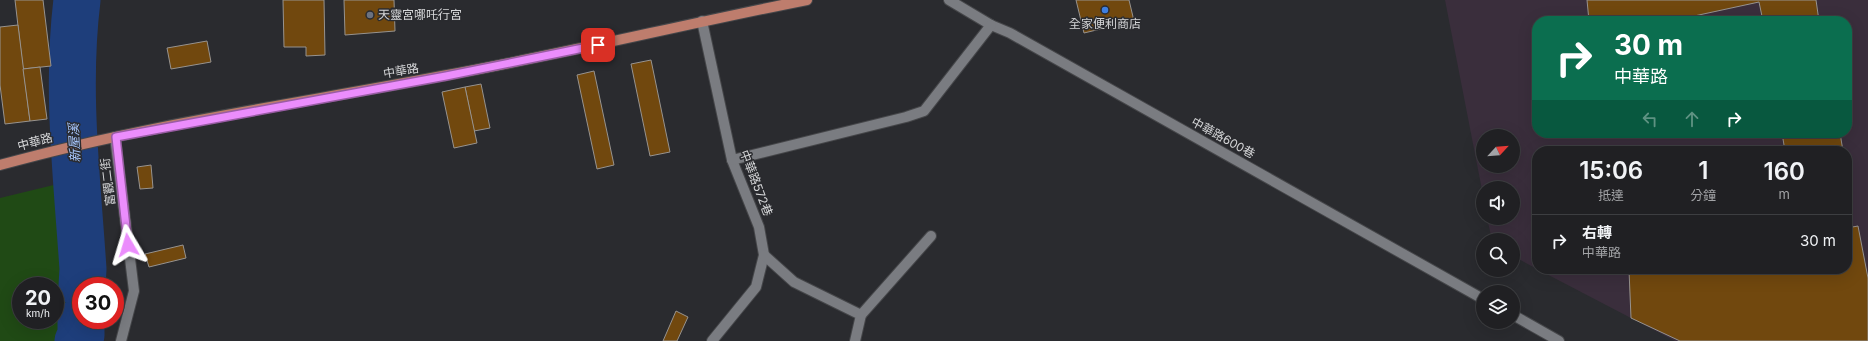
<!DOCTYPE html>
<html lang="zh-TW">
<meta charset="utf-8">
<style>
:root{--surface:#202023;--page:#28282b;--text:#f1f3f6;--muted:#a2a3a6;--line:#3d3e41}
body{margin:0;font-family:Inter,"Noto Sans TC",sans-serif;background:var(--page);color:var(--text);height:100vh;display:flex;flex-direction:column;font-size:15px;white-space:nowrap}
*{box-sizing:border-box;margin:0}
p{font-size:13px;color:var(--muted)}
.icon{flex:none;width:22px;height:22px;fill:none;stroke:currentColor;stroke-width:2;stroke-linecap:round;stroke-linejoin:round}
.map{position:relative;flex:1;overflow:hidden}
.sheet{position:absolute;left:1532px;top:146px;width:320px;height:128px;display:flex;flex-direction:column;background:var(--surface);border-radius:16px;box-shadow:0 4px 16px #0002,0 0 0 1px var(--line)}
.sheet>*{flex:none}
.banner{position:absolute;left:1532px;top:16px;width:320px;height:122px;border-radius:16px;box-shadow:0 4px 16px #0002,0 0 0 1px var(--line);background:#0b6e4f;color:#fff;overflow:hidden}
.needle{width:26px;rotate:64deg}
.controls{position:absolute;left:1476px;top:129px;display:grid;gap:8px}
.controls a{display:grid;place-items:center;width:44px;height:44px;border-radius:50%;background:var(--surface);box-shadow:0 4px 16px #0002,0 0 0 1px var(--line);font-size:20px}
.speed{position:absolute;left:12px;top:277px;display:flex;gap:8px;font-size:20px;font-weight:700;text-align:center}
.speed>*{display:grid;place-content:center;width:52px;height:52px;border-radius:50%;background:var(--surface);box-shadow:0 4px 16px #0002,0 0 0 1px var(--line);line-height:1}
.speed small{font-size:10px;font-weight:400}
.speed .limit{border:6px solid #d22;background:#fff;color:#111}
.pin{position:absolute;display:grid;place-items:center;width:34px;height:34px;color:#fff;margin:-17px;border-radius:8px;box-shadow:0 2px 6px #0006}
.me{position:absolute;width:44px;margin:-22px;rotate:353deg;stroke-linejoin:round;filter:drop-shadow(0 0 3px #0008)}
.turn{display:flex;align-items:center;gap:14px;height:84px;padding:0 16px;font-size:18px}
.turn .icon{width:52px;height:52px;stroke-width:2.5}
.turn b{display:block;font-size:28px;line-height:34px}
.lanes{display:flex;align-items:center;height:38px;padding:0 16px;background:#0003;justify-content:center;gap:20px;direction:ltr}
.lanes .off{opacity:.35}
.eta{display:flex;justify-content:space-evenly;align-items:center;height:68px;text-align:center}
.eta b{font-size:24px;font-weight:600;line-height:28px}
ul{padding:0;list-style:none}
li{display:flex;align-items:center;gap:12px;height:52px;padding:0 16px;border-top:1px solid var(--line)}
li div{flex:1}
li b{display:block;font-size:15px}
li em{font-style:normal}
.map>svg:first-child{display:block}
.education{fill:#3a2e3c;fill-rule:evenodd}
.green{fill:#204a15;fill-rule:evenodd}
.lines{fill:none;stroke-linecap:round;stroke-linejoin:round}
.river{stroke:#1e3e7b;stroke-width:47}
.building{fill:#71480e;stroke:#97938f}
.minor-casing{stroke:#454649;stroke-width:12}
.major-casing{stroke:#454649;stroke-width:12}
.minor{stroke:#7a7c81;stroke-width:10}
.major{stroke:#be7d6d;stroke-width:10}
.route-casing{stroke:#995ca4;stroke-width:10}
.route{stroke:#eb8dfc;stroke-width:7}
.shop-dot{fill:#3f7fe0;stroke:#2a2b2f;stroke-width:1.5}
.worship-dot{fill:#6b7280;stroke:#2a2b2f;stroke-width:1.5}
.labels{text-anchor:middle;stroke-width:3;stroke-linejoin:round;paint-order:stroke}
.poi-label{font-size:12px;fill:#d5d6d8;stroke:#2a2b2f;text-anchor:start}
.street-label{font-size:12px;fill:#d5d6d8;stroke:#2a2b2f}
.water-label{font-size:13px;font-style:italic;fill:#a7c6fd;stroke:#2a2b2f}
</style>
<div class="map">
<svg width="1868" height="341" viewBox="0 0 1868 341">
<rect width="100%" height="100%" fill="#2a2b2f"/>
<path class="education" d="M1445,0H1868V341H1675L1537,269H1847V151H1537V269L1513,256V240H1492L1487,218H1513V188H1483V195ZM1537,21H1847V133H1537ZM1483,136H1513V166H1483Z"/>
<path class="green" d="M62,183L75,301L63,341H0V198ZM21,286H55V320H21Z"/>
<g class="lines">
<g class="river">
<path d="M77,0C66,89 77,179 83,269L82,286"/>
<polyline points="78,341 81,335 81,320"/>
</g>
</g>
<g class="building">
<polygon points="15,0 43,0 51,66 23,69"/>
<polygon points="283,0 324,0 325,55 306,56 306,47 284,47"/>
<polygon points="344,0 394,0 395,31 345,35"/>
<polygon points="1076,0 1129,0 1134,21 1084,33"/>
<polygon points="1587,0 1816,0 1819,21 1763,21 1759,2 1671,21 1589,21"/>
<polygon points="18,25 30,121 5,124 0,85 0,27"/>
<polygon points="207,41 211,62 171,69 167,48"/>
<polygon points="651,60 670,152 650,156 631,64"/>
<polygon points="40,67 47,119 30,121 23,69"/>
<polygon points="594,71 614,165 597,169 577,75"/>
<polygon points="481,84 490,128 474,131 465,87"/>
<polygon points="465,87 477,143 454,148 442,92"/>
<polygon points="1782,133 1840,133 1843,151 1785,151"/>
<polygon points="151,165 153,188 140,189 137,167"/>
<polygon points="1847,172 1850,191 1847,191"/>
<polygon points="1858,226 1868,278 1868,341 1680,341 1631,318 1629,270 1847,269 1847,228"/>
<polygon points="183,245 186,258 149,267 145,254"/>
<polygon points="676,311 688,317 677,341 663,341"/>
</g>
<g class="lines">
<g class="minor-casing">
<g id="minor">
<polyline points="949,0 991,25 1010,33 1483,299"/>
<polyline points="702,21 732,160 759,227 764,255 756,287 712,341"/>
<polyline points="115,137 134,291 121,341"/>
<polyline points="732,160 906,117 924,111 991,25"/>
<polyline points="764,255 794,282 861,315 855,341"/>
<polyline points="861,315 931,236"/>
<polyline points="1513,315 1559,341"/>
</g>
</g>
<g class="major-casing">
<path id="major" d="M0,165C144,125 295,104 442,76C564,54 685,24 807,0"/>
</g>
<use href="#minor" class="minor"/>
<use href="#major" class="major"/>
</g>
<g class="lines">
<g class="route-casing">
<polyline id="route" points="128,245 116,137 446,76 598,45"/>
</g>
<use href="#route" class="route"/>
</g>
<circle class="shop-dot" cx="1105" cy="10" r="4"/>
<circle class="worship-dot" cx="370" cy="15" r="4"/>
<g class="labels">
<g class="poi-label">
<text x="378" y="19">天靈宮哪吒行宮</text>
<text x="1105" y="28" text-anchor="middle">全家便利商店</text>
</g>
<g class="street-label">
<text transform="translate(401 71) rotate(-10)" y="4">中華路</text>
<text transform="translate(1223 138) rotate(29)" y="4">中華路600巷</text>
<text transform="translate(35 142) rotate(-15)" y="4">中華路</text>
<text transform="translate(108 182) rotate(-97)" y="4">富觀二街</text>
<text transform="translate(756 183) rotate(69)" y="4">中華路572巷</text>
</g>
<g class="water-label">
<text transform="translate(74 143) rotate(-93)" y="5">新屋溪</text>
</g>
</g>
</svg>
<div class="controls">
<a><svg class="needle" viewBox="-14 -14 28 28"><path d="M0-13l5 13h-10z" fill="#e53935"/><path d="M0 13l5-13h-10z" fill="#a2a3a6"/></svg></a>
<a><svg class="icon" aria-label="sound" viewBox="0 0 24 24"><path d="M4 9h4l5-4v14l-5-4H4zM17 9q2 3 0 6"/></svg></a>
<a><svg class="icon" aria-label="search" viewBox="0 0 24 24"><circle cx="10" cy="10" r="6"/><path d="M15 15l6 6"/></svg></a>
<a><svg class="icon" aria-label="layers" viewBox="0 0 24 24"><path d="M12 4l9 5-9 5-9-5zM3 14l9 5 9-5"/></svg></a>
</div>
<div class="speed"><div>20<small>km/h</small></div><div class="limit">30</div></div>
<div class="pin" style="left:598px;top:45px;background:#d93025"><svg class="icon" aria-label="arrive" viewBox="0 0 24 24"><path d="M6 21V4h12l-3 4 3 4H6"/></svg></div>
<svg class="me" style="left:128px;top:245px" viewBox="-20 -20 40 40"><path d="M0-17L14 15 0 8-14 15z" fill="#eb8dfc" stroke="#fff" stroke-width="4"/></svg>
<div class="banner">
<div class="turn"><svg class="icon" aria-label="right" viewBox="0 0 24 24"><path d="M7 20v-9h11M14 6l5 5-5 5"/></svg><div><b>30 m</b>中華路</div></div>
<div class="lanes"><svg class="icon off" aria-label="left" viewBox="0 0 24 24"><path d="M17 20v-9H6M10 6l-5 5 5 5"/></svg><svg class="icon off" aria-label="ahead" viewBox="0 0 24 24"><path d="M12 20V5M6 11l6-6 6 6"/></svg><svg class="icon" aria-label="right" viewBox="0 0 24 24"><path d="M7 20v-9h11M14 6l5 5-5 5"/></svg></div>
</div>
<section class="sheet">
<div class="eta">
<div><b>15:06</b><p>抵達</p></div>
<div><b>1</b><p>分鐘</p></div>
<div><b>160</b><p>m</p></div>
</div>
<ul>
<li><svg class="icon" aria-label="right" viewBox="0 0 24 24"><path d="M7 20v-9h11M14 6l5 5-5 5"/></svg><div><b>右轉</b><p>中華路</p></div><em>30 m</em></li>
</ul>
</section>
</div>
